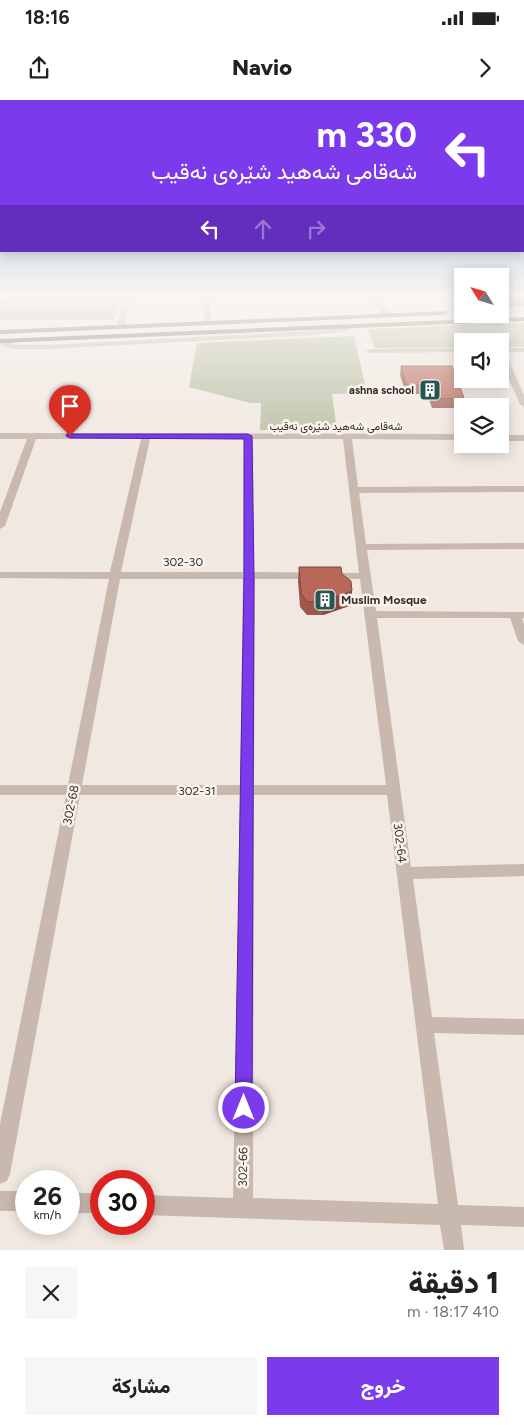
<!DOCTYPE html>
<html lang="ar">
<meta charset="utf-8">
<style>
:root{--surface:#fff;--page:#f6f6f6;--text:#222;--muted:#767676;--accent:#7c3aed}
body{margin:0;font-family:Figtree,Vazirmatn,sans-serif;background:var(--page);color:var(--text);direction:rtl;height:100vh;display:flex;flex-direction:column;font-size:19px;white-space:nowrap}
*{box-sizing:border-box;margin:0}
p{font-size:16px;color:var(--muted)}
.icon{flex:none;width:28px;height:28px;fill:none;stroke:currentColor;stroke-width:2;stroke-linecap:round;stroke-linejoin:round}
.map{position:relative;height:1150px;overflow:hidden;direction:ltr}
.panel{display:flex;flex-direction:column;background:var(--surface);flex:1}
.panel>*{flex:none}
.banner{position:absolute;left:0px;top:0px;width:525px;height:152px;box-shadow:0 2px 12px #0003;direction:rtl;background:#7c3aed;color:#fff;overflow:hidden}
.needle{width:32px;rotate:307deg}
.controls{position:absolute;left:454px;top:168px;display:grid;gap:10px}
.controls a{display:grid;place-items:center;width:55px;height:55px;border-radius:0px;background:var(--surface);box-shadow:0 2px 12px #0003;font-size:25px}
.speed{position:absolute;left:15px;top:1070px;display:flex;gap:10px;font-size:25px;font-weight:700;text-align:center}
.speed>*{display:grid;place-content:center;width:65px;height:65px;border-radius:50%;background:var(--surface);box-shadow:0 2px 12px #0003;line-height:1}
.speed small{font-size:12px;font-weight:400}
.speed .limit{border:8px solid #d22;background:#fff;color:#111}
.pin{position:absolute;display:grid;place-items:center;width:42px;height:42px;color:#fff;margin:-51px -21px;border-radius:50% 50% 50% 0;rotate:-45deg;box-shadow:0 0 5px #0007}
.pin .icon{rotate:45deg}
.me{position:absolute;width:55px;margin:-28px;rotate:0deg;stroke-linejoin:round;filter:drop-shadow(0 0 4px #0008)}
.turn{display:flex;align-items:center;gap:18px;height:105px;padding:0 25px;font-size:22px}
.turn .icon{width:65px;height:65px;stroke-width:2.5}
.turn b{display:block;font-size:35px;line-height:42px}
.lanes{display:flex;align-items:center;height:48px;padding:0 25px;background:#0003;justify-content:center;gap:25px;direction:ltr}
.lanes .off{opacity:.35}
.round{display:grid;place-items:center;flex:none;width:52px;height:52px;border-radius:0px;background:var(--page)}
.summary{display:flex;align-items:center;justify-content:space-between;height:85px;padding:0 25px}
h1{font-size:30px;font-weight:800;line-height:38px}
.button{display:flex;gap:10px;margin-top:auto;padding:10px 25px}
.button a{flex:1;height:58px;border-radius:0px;background:var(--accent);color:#fff;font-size:20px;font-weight:800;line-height:58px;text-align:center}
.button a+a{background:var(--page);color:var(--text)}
.status{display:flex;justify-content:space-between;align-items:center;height:35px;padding:0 25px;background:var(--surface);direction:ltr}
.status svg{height:14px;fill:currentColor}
header{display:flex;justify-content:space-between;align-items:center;height:65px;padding:0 25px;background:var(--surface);font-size:22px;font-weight:800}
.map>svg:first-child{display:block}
.green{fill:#b8bfa3}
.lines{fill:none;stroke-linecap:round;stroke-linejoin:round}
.minor{fill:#c8b8ae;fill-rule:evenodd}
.primary{fill:#78655f;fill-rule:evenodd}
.wall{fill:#9e594c}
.shaded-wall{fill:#81483e}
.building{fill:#b86758;stroke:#81483e}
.route{fill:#7c3aed;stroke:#51269a}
.labels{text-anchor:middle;stroke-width:5;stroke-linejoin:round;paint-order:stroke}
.far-poi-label{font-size:11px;font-weight:bold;fill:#382e2c;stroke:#f9f3ee;text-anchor:end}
.far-street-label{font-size:11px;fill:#382e2c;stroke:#f9f3ee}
.street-label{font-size:12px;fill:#382e2c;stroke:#f9f3ee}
.poi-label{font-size:12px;font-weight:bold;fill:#382e2c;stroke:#f9f3ee;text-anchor:start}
</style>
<div class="status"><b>18:16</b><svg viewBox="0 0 49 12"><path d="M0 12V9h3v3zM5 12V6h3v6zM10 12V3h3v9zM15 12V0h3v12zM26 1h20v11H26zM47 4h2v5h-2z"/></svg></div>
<header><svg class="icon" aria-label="forward" viewBox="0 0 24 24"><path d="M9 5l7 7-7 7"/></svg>Navio<svg class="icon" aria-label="share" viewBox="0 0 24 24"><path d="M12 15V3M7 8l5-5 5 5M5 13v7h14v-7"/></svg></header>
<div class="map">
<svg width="524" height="1150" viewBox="0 0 524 1150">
<rect width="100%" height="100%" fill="#f1e8e1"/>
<g class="green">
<polygon points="8,194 121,194 114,220 0,220 0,204"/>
<polygon points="524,223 524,247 500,247 500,241 462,241 462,247 375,248 368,229"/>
<polygon points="354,236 367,293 332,294 337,330 260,330 261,303 250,303 189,287 197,243"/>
</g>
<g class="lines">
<g class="minor">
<polygon points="125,194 132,194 124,227 120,229 116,227"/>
<polygon points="204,194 210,194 211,224 207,226 203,224"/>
<polygon points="369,194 376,194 390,215 389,217 383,217"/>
<polygon points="454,194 461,194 462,203 460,202"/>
<polygon points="353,224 356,224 356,228 341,232 311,235 47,249 15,249 2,246 0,241 4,239 15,245 47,245 311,231 340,228"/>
<polygon points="462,248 462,252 370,253 366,251 370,249"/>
<polygon points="500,248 524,248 524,252 505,252 524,295 524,307 520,304 500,259"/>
<path d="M0,333L462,334V340L352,339L358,387L524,386V392L359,393L366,444L524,443V449L367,450L376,511L524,512V518H522L524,524V545L518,541L510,518H377L411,767L524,764V776L413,779L432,917L524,919V935L434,933L458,1105L524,1107V1127L461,1125L464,1150H444L440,1125L144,1115V1095L233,1098L240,695H80L10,1074L7,1081L0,1084V1024L66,695H0V685H68L109,479L0,478V472H110L141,339H36L5,426L0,429V412L27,339H0ZM150,339H244L243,472H121ZM253,339H343L359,473L254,472ZM120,479H243L240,685H82ZM255,479H360L386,685H254ZM254,695H387L438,1104L253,1098Z"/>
<rect x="500" y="335" width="24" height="6"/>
<rect x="0" y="1091" width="26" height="20"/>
<rect x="69" y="1093" width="32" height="20"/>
</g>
<g class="primary">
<polygon points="446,211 447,213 443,215 0,234 0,230"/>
<polygon points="524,217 524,221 0,243 0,239"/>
</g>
</g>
<g class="wall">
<polygon points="500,194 524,194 524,206 500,207"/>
<polygon points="401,266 464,298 462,308 432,308 427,294 406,294 400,275"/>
<polygon points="299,467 342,474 352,505 323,515 307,515 300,507 298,481"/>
</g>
<polygon class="shaded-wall" points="352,491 352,505 323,515 324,501"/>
<g class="building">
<polygon points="401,266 452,266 464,298 433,299 428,285 406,285"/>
<polygon points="299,467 341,467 342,474 351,481 352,491 324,501 307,502 301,493"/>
</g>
<linearGradient id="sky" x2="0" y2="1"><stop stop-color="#7fb0cf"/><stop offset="0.55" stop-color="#f9f5f2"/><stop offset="1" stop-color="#f9f5f2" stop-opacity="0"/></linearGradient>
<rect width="524" height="355" fill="url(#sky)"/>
<polygon class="route" points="67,334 248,334 252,336 254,477 252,1008 250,1014 244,1016 238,1014 235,1008 244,477 244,339 70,338 66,336"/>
<defs>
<g id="building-square" transform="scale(1.125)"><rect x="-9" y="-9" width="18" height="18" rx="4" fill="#265554" stroke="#f9f3ee"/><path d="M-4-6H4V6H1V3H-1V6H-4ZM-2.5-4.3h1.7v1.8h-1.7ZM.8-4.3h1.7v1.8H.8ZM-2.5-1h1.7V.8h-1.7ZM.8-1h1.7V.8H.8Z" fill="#fff"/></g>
</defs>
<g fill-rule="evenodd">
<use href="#building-square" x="430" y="290"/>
<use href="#building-square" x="325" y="500"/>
</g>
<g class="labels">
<g class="far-poi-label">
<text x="414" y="294">ashna school</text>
</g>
<g class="far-street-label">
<text x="336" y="330">شەقامی شەهید شێرەی نەقیب</text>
</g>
<g class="street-label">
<text x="183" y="466">302-30</text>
<text x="197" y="695">302-31</text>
<text transform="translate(71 705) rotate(-79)" y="4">302-68</text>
<text transform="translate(400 743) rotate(83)" y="4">302-64</text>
<text transform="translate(243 1067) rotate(-89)" y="4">302-66</text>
</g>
<g class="poi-label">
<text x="341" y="504">Muslim Mosque</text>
</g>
</g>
</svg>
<div class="controls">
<a><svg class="needle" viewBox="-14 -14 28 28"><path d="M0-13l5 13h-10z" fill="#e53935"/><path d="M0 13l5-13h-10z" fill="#767676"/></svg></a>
<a><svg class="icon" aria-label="sound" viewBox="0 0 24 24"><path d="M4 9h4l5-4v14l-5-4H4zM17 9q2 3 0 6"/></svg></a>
<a><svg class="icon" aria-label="layers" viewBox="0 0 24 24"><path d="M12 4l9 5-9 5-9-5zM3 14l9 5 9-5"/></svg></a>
</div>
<div class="speed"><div>26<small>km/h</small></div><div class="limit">30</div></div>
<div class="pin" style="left:70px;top:336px;background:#d93025"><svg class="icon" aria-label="arrive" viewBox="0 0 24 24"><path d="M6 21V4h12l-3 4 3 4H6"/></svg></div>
<svg class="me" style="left:244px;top:1008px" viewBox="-20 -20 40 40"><circle r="17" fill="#7c3aed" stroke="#fff" stroke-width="3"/><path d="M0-11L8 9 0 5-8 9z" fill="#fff"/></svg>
<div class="banner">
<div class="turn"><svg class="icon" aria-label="left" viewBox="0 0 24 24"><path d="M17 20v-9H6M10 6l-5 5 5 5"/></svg><div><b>330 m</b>شەقامی شەهید شێرەی نەقیب</div></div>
<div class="lanes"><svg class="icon" aria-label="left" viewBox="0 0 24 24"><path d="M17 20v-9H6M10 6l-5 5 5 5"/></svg><svg class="icon off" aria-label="ahead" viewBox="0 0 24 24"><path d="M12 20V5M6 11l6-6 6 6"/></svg><svg class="icon off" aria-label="right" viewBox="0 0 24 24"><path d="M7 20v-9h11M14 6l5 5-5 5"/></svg></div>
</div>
</div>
<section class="panel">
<div class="summary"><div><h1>1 دقيقة</h1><p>410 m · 18:17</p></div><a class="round"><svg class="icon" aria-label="close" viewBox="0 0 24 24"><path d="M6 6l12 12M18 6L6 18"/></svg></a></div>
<div class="button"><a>خروج</a><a>مشاركة</a></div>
</section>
